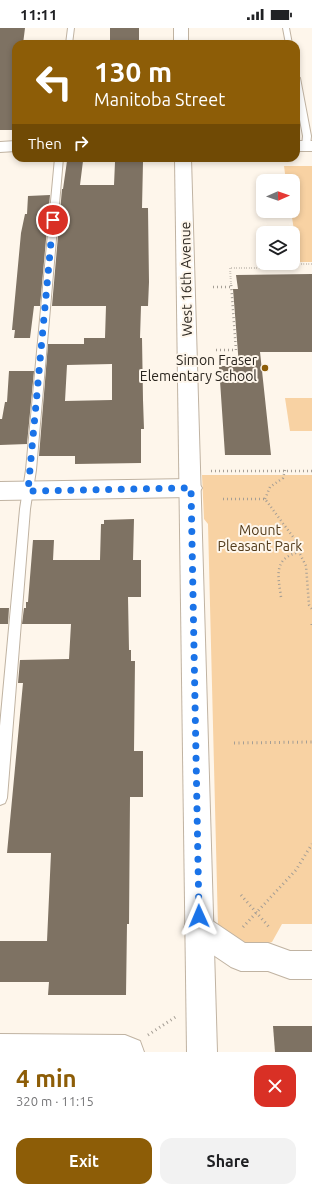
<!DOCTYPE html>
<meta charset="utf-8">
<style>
:root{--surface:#fff;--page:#f2f2f2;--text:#202124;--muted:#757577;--accent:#8d5d07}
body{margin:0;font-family:Ubuntu,sans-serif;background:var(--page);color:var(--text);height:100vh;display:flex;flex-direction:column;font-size:15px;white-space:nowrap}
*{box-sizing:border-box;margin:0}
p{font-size:13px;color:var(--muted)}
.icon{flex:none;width:22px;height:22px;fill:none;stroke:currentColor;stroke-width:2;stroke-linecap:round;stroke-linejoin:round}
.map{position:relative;height:1024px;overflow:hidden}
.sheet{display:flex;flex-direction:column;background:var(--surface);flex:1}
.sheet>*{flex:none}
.hud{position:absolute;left:12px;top:12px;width:288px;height:122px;border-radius:12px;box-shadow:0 2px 6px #0003;background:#8d5d07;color:#fff;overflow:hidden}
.needle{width:26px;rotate:88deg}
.fabs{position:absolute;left:256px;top:146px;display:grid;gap:8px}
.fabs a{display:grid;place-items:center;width:44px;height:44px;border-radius:8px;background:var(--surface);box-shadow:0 2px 6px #0003;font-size:20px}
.pin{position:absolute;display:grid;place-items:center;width:34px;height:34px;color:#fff;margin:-17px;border:2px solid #fff;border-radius:50%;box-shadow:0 1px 4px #0007}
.me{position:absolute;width:44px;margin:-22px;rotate:359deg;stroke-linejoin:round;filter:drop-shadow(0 0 3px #0008)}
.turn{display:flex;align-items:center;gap:14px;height:84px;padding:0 16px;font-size:18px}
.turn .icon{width:52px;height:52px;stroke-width:2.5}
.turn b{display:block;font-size:28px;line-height:34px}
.then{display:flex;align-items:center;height:38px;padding:0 16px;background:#0003;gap:8px;font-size:15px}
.round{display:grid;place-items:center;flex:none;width:42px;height:42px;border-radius:12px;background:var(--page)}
.head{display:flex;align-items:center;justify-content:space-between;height:68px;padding:0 16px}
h1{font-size:24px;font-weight:600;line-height:30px;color:var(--accent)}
.cta{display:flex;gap:8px;margin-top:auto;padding:8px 16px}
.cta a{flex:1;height:46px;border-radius:12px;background:var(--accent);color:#fff;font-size:16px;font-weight:600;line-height:46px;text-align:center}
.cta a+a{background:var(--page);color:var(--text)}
.status{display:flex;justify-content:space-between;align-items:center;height:28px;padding:0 20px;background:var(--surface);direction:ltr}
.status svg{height:11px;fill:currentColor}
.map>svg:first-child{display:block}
.green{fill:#f8d2a3}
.building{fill:#7e7263;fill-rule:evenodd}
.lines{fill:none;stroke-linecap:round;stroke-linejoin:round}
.service-casing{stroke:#c0b3a2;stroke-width:2}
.minor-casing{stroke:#c0b3a2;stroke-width:2}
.tertiary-casing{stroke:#c0b3a2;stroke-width:2}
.path-far2{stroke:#a59e95;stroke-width:2;stroke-dasharray:0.5 2;stroke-linecap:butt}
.path-far1{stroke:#a59e95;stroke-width:2.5;stroke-dasharray:1 3;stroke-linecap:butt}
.path{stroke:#a59e95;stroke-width:3;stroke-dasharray:1 3.5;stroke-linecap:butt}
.service{fill:#fff;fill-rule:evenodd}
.minor{fill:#fff;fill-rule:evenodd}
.tertiary{fill:#fff;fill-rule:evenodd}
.route{stroke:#1a73e8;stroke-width:7;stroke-dasharray:0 12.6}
.poi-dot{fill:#8d5d07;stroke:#fef6eb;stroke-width:1.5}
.labels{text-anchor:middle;stroke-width:4;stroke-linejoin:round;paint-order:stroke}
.street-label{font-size:14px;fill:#2a251e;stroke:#fef6eb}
.poi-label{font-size:14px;fill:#2a251e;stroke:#fef6eb;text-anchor:end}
.park-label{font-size:14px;fill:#513a1a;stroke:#fef6eb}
</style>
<div class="status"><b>11:11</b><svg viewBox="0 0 49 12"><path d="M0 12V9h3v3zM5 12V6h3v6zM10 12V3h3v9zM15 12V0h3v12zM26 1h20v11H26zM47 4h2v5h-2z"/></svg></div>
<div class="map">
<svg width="312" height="1024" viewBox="0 0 312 1024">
<rect width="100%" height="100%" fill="#fef6eb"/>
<g class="green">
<polygon points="284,138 312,138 312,234 299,234 291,183 293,183 293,153 286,153"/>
<polygon points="285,370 312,370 312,403 290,403"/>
<polygon points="202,447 312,447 312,896 282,896 272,914 262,917 236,917 218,899 208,496 204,491"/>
</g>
<g class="building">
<polygon points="0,0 25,0 23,16 16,16 16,102 0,102"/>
<rect x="110" y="0" width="29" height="16"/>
<path d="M67,133H83L80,157H114L115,134H143L142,180H148L149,254L148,278H141L140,310H142L143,372L144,401H141V435L75,436V428H39L48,316H84V310H105L106,278H52L62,161H63ZM112,336V372L65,373L67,337Z"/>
<polygon points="50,167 40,278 34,278 30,310 14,310 15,302 12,302 21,205 25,186 27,186 28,168"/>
<polygon points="312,246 312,324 260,324 271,427 225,427 219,338 239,338 233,261 238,261 236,247"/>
<polygon points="9,343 34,343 27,416 0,417 0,391 2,391 5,374 7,374"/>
<polygon points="134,491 133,532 141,532 141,569 128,569 129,622 131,622 131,633 135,633 134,723 143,723 143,769 130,769 129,896 127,896 126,967 48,967 49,954 0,954 0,913 47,913 51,825 7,825 23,655 18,655 20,632 69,631 71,596 22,596 24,580 26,580 26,574 28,574 33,512 54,512 53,532 100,532 101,496 104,496 104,492"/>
<polygon points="0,580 9,580 8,596 0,596"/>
<polygon points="273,998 312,998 312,1024 275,1024"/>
</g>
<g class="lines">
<g class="service-casing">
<g id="service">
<polygon points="68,0 74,0 72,16 66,16"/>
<polygon points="283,0 289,0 292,16 286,16"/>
<polygon points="296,48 300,50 311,108 310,118 306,120 302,118 303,108 296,70"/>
<polygon points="55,130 63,130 36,442 30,481 7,770 5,775 0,777 0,698 20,481 26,442"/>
</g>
</g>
<g class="minor-casing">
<g id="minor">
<polygon points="16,113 16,123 0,124 0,114"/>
<rect x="296" y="113" width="16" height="10"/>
<polygon points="191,451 198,454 202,460 198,466 191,469 0,472 0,454"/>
<polygon points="198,886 208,890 245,915 268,915 290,923 312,923 312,951 290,951 268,943 241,943 231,939 188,910 184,900 188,890"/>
<polygon points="0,1006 125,1007 140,1013 144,1024 0,1024"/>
</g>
</g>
<g class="tertiary-casing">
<g id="tertiary">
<rect x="174" y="0" width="14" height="16"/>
<polygon points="175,130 191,130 217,1024 187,1024"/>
</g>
</g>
<polyline class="path-far2" points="231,256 230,240 276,240 299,236 312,236"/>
<g class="path-far1">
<polyline points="213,259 232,259"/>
<polyline points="216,322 236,322 231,255"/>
<polyline points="211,443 312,443"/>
<polyline points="223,471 265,471 296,513 299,524 306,538 309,577 312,581"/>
<polyline points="265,471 270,459 283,450 285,442"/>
<path d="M281,569C278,547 273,531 299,524"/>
</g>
<g class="path">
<polyline points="312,596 312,599"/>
<polyline points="234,715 312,714"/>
<polyline points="241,867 269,899"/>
<polyline points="243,899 296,842 312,816"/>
<polyline points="148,1007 177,988"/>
</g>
<use href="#service" class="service"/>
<use href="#minor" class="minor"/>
<use href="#tertiary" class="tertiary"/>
</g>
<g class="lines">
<polyline class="route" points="53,192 28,463 191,460 199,888"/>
</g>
<circle class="poi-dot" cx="265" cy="340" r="4"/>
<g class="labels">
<g class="street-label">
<text transform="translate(186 251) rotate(-91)" y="5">West 16th Avenue</text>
</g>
<g class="poi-label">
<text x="257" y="337">Simon Fraser<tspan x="257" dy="16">Elementary School</tspan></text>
</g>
<g class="park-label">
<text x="260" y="507">Mount<tspan x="260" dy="16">Pleasant Park</tspan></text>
</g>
</g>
</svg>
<div class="fabs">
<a><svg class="needle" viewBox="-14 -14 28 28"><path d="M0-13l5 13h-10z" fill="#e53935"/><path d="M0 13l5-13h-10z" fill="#757577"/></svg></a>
<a><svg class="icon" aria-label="layers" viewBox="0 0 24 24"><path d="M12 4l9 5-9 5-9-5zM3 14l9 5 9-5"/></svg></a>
</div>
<div class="pin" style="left:53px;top:192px;background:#d93025"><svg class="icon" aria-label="arrive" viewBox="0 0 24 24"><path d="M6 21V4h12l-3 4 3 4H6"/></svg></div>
<svg class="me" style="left:199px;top:888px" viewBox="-20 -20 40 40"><path d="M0-17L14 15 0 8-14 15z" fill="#1a73e8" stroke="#fff" stroke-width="4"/></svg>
<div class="hud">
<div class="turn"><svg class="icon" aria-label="left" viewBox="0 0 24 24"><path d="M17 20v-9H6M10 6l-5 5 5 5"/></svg><div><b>130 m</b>Manitoba Street</div></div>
<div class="then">Then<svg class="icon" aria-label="right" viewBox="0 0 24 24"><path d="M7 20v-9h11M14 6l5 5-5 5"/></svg></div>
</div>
</div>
<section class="sheet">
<div class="head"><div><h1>4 min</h1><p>320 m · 11:15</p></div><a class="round" style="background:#d93025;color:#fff"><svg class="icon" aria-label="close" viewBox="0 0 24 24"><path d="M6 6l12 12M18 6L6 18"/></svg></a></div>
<div class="cta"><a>Exit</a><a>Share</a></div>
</section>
